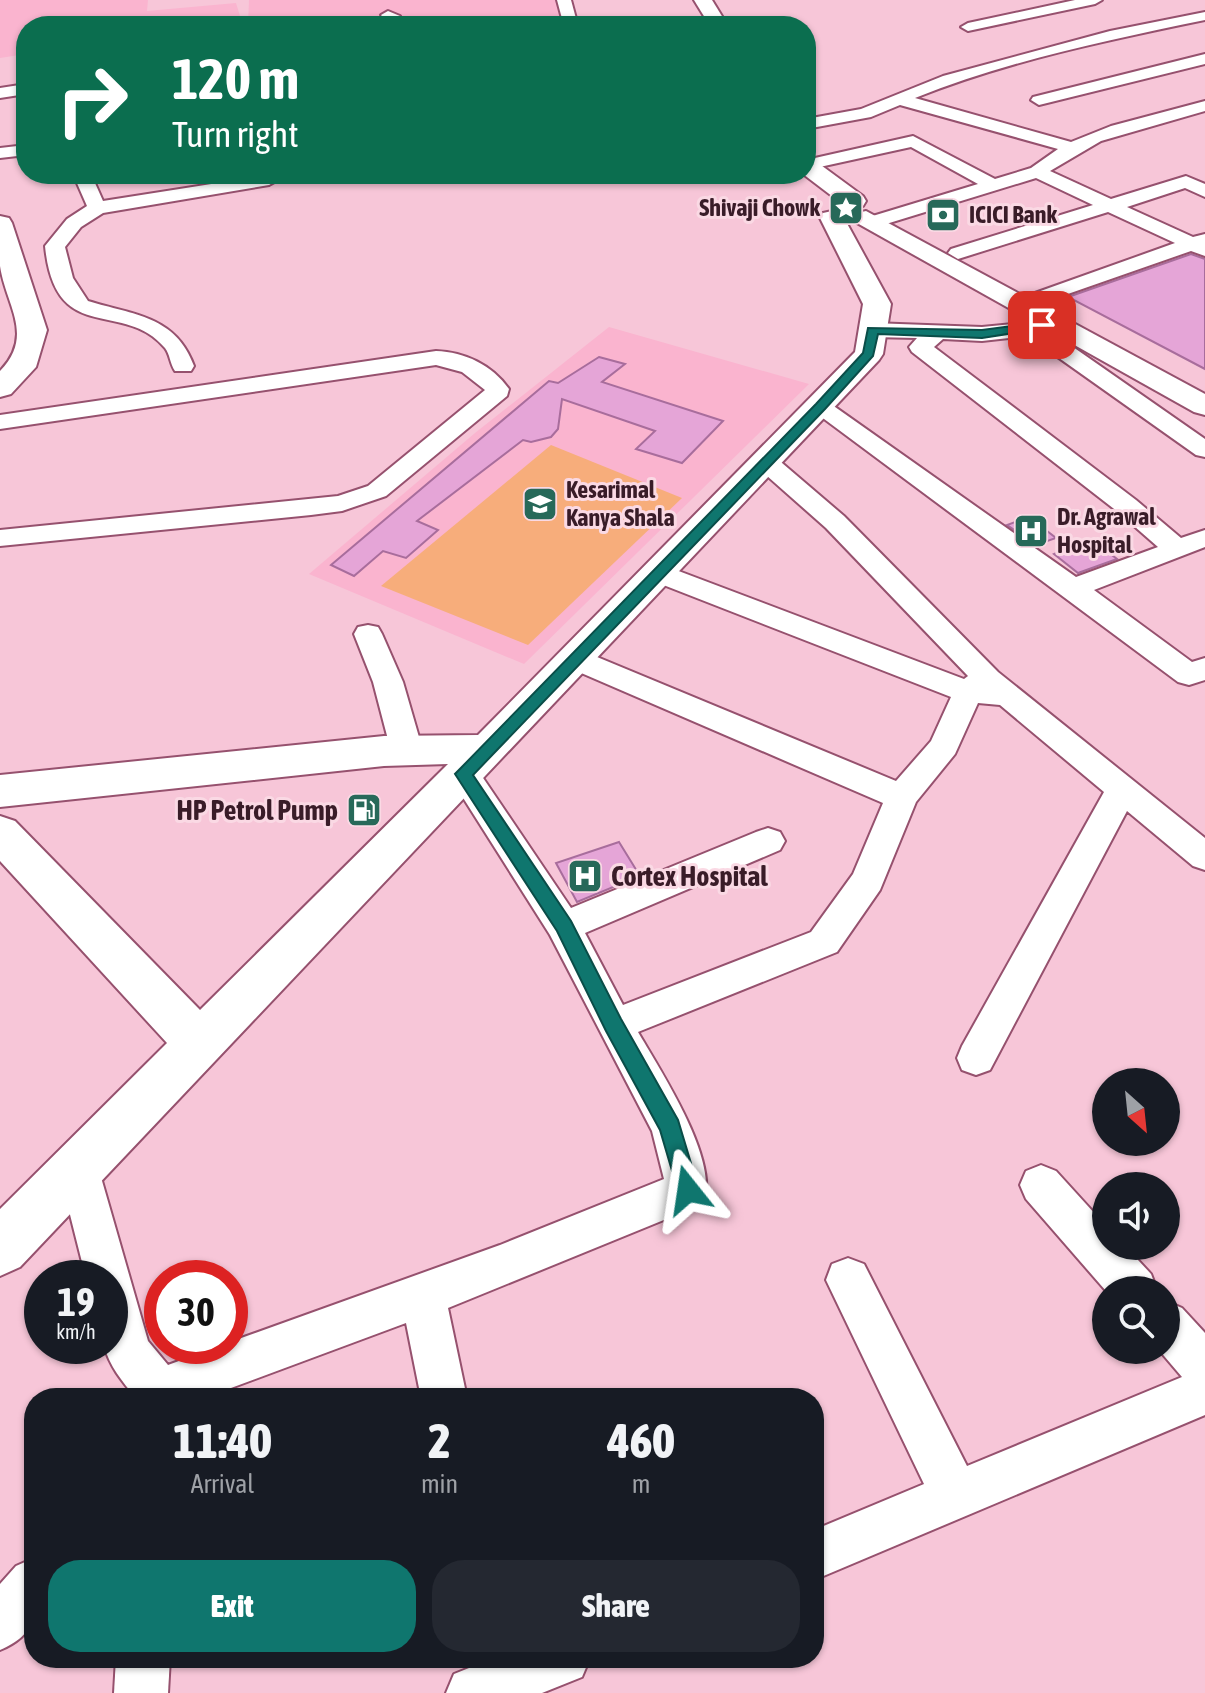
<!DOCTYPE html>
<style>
:root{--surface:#171b24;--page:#242831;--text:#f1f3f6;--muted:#9ea1a6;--accent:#0f766e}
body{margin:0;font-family:"Asap Condensed",sans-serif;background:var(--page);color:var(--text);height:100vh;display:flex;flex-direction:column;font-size:30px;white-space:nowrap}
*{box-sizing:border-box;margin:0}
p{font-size:26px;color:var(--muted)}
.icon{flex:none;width:44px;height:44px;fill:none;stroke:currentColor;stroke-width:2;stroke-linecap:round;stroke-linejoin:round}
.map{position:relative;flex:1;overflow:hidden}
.details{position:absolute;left:24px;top:1388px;width:800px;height:280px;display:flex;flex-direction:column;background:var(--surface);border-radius:32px;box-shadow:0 2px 6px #0004}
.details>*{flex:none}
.guide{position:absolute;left:16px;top:16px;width:800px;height:168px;border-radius:32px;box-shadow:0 2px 6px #0004;background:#0b6e4f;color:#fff;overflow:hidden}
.needle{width:52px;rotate:153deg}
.buttons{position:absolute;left:1092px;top:1068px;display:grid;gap:16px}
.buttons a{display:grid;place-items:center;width:88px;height:88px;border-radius:50%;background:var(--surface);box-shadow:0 2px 6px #0004;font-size:40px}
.speed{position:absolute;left:24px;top:1260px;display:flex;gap:16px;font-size:40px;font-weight:700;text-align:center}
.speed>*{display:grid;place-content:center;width:104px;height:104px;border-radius:50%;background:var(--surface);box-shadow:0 2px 6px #0004;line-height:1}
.speed small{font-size:20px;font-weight:400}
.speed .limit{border:12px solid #d22;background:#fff;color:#111}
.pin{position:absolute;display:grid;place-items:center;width:68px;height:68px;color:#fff;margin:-34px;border-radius:16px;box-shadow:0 4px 12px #0006}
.me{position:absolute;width:88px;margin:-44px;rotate:345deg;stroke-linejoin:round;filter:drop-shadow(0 0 6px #0008)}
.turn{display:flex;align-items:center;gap:28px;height:168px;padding:0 24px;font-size:36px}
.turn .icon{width:104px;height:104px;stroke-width:2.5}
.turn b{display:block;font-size:56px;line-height:68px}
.eta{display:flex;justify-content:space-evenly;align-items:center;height:136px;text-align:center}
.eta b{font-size:48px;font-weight:800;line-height:56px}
.button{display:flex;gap:16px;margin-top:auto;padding:16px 24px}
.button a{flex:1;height:92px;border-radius:32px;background:var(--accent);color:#fff;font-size:32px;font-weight:800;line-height:92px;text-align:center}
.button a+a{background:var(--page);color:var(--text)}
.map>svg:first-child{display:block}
.built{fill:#fab4cf}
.green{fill:#f7ad7b}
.building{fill:#e5a5d7;stroke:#a86d9c;stroke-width:2}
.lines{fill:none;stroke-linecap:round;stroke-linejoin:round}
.minor-casing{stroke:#96516e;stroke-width:4}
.major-casing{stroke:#96516e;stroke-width:4}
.minor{fill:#fff;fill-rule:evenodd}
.major{fill:#fff;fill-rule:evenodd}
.route{fill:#0f766e;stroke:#0a4d48;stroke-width:2}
.labels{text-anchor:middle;stroke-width:6;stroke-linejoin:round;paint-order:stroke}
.far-poi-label{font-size:24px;font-weight:bold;fill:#391c28;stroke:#fad9e4;text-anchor:start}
.poi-label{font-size:28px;font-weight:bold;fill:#391c28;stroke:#fad9e4;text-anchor:end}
</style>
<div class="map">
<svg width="1205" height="1693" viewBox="0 0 1205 1693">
<rect width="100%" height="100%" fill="#f7c6d8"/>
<g class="built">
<polygon points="0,0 148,0 147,11 236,3 243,26 26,26 26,54 0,58"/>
<polygon points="249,0 558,0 562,22 428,26 248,26"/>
<polygon points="609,327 809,384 524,664 309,574 475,433"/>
</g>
<polygon class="green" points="551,445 682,498 528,645 381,586"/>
<g class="building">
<polygon points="1191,254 1205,259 1205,369 1068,297"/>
<polygon points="599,357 625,364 602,382 723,421 682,463 636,449 655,431 562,399 558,429 551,437 531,442 523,440 417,521 438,530 406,558 383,551 354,576 331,565 549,381 558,383"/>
<polygon points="1029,517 1056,538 1036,545 1007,525"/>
<polygon points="1091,539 1117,559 1078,573 1054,554"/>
<polygon points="619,842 640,876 577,902 556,863"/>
</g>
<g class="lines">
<g class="minor-casing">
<g id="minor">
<polygon points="557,0 571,0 578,26 564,26"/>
<polygon points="1075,0 1102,0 1095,4 968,31 961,27 968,23"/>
<polygon points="388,11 400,16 404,26 390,26 381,15"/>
<path d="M1205,12V20C1108,40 1007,61 915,98L1071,142L1111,126L1205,101V111L1101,141L1050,171L1111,199L1186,176L1205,184V197L1185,188L1127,207L1193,237L1205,234V256L1191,251L1042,303L1035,301L1031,297L1035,293L1175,243L1108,212L958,259L948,253L951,249L1093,205L1036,178L873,228L866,226L863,222L866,218L978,184L911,147L806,170V160L913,136L995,179L1031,168L1058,149L900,105L871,117L806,129V119L861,109L943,76L1110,31Z"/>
<polygon points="1205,54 1205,64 1039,105 1031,100 1033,97"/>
<polygon points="26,84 26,94 0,98 0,88"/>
<polygon points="26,145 26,155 0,158 0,148"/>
<path d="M73,174H91L103,201L269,175L278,180L269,185L103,213L81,227L65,247L73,278L88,301C134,315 176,316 194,366L191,371H175C170,364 170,354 165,348C123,298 55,348 45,246L67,219L87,206Z"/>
<polygon points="1032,322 1040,324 1205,439 1205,457 1196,455 1028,336 982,341 943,339 934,347 1136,500 1181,538 1205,530 1205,547 1094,590 1192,662 1205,658 1205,680 1189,685 1178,682 808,407 812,402 828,402 1076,577 1158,547 1118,512 912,352 909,347 917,338 872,337 861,330 872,323 982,327"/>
<path d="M436,351C465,352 492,365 509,389L507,396L386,496L342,511L311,515L0,546V530L338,496L368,486L485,390L462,372L436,365L0,429V415Z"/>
<path d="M766,455L775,457L844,516L998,672L1205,838V870L1193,866L1127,811L990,1070L976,1075L962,1070L957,1058L962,1046L1104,792L1000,705L978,703L955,754L916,802L880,890L837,952L638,1032C660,1070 721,1162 703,1204L448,1308L467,1398H421L406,1323L204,1398H136C122,1381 110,1367 104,1346H110V1278H86L58,1167L64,1153L79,1148L94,1153L148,1341L168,1365L220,1346H230V1342L500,1245L664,1179L652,1131L550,935L448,774L453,766L464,762L475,766L571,908L756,832L768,828L780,832L785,841L780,850L585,933L623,1005L811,932L853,874L883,803L565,666L560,659L565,652L575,649L585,652L896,781L931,741L951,697L648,579L644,573L648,567L658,564L668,567L964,679L968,676L826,528L757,467L754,462L757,457Z"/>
<polygon points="368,625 378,627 382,634 403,682 423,751 418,759 407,762 396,759 391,751 373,682 354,634 358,627"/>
<polygon points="1041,1165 1056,1171 1106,1226 1106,1246 1125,1246 1151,1274 1157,1290 1106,1291 1026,1199 1020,1185 1026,1171"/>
<polygon points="848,1258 864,1264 967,1466 1182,1377 1159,1350 1166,1350 1166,1301 1182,1308 1205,1333 1205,1415 814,1580 814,1530 924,1484 826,1280 832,1264"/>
<path d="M34,1558C34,1601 46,1631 0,1650V1584L16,1566Z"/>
<polygon points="116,1658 170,1658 168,1693 114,1693"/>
<polygon points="494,1658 590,1658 582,1677 542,1693 446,1693 454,1674"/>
</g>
</g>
<g class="major-casing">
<g id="major">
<polygon points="694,0 712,0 728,26 710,26"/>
<polygon points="806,158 814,160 863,196 866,201 863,206 845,206 803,174 806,174"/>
<polygon points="832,211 841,213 844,218 891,304 883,354 879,360 20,1267 0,1276 0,1209 167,1043 0,861 0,816 15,821 200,1010 448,764 384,766 0,807 0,775 384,736 478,735 855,352 863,304 820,218 823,213"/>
<polygon points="866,211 1205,394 1205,415 1194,412 857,223 854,218 857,213"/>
<path d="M0,216L9,218L12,223L47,330L36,367L11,394L0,397V371C35,335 6,306 0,266C0,250 0,232 0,216Z"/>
</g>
</g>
<use href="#minor" class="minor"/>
<use href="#major" class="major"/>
</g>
<polygon class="route" points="1042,322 1048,325 1046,328 982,338 878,334 873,356 825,409 473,775 571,921 621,1019 678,1120 699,1190 696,1198 688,1201 680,1198 660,1130 606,1031 557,931 455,774 816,404 863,353 868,328 982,330"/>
<defs>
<g id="sight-square" transform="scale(1.8)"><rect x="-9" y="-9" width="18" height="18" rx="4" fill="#276959" stroke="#fad9e4"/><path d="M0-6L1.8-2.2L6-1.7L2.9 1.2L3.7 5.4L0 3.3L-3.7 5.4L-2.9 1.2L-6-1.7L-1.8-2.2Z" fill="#fff"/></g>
<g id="bank-square" transform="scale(1.8)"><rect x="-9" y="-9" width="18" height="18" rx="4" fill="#276959" stroke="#fad9e4"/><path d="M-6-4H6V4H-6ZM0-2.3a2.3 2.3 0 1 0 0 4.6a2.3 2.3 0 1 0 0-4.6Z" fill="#fff"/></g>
<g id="school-square" transform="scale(1.8)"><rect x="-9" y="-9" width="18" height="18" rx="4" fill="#276959" stroke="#fad9e4"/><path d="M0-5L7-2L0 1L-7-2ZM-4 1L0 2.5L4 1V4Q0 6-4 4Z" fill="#fff"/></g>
<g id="hospital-square" transform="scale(1.8)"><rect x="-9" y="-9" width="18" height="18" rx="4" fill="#276959" stroke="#fad9e4"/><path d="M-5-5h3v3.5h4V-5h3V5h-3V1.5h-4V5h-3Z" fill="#fff"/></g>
<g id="fuel-square" transform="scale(1.8)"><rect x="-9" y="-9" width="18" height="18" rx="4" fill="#276959" stroke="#fad9e4"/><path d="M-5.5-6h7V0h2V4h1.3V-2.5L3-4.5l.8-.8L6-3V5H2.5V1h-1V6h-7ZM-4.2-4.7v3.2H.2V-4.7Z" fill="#fff"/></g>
</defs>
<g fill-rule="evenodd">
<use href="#sight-square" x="846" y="208"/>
<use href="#bank-square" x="943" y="215"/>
<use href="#school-square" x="540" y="504"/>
<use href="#hospital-square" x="1031" y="531"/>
<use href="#fuel-square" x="364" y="810"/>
<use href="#hospital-square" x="585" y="876"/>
</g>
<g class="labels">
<g class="far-poi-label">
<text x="820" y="216" text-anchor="end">Shivaji Chowk</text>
<text x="969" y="223">ICICI Bank</text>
<text x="566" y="498">Kesarimal<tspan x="566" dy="28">Kanya Shala</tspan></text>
<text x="1057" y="525">Dr. Agrawal<tspan x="1057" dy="28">Hospital</tspan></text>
</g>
<g class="poi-label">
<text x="338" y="820">HP Petrol Pump</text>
<text x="611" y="886" text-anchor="start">Cortex Hospital</text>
</g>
</g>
</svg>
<div class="buttons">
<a><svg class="needle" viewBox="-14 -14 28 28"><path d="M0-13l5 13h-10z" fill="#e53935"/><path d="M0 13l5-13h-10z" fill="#9ea1a6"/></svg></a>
<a><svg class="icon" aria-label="sound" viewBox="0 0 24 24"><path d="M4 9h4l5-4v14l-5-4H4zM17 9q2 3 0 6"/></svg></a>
<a><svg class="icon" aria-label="search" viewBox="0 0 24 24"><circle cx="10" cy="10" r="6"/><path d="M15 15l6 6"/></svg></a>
</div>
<div class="speed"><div>19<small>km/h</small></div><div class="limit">30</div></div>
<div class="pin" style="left:1042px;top:325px;background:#d93025"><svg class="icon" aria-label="arrive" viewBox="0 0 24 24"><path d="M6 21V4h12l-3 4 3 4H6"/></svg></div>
<svg class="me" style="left:688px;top:1190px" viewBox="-20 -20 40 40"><path d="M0-17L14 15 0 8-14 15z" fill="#0f766e" stroke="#fff" stroke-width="4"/></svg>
<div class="guide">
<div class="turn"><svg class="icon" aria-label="right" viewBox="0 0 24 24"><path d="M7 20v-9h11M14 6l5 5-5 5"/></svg><div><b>120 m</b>Turn right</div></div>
</div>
<section class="details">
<div class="eta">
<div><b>11:40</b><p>Arrival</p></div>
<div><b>2</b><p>min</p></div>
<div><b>460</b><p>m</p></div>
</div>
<div class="button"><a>Exit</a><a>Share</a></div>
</section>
</div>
